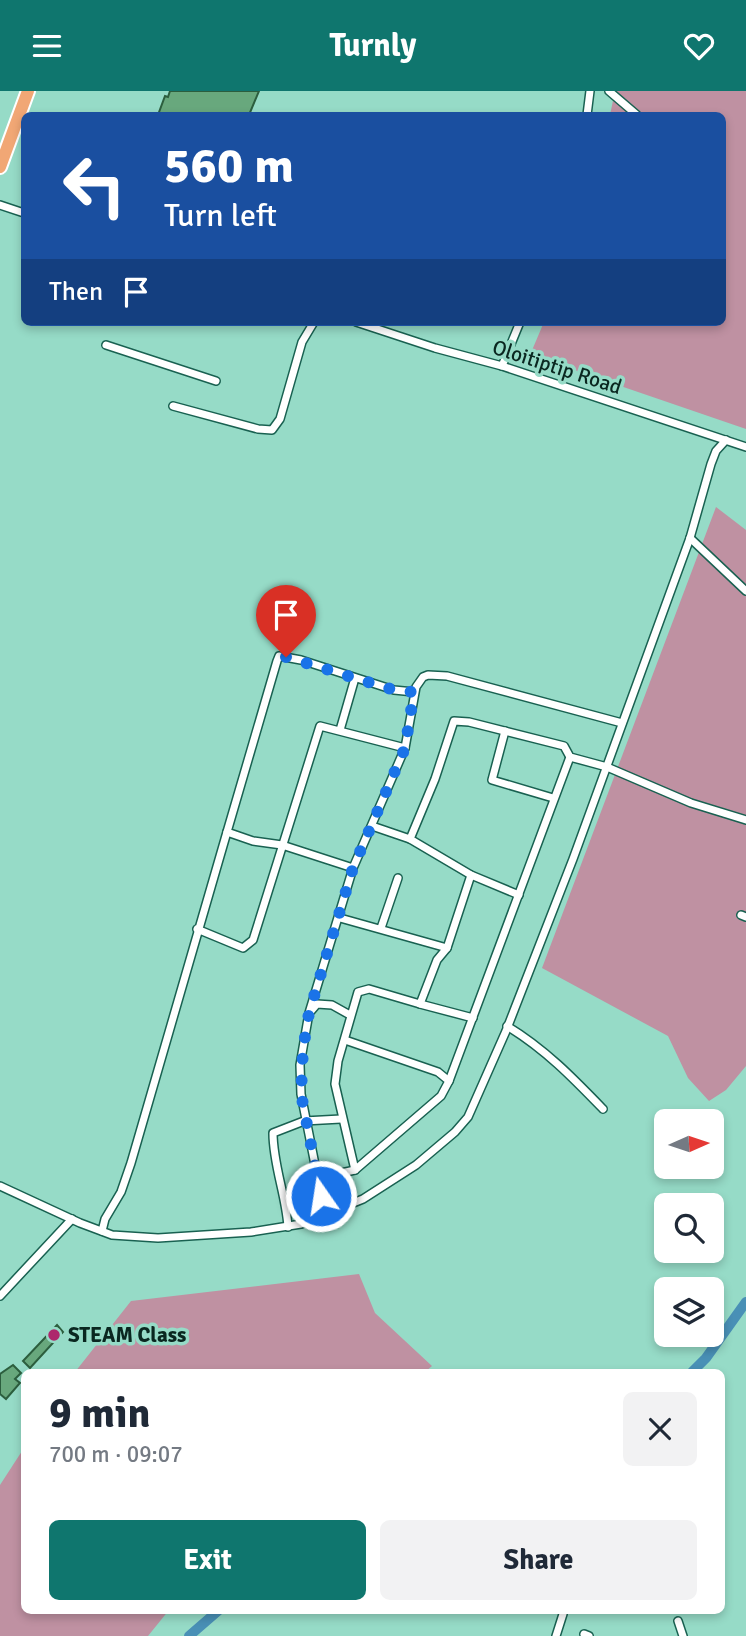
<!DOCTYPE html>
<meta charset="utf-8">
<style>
:root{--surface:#fff;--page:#f2f2f3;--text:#1f2937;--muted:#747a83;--accent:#0f766e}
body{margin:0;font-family:Signika,sans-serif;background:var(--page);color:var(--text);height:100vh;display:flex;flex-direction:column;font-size:26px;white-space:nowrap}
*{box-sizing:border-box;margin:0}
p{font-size:23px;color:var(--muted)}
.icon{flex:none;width:38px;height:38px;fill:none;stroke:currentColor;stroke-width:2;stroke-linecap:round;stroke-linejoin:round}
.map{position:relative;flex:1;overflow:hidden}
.details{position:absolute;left:21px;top:1278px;width:704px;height:245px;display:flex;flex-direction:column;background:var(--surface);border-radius:10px;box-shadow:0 4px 10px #0003}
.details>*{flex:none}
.top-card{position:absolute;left:21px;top:21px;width:705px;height:214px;border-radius:10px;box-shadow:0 4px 10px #0003;background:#1a4fa0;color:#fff;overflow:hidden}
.needle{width:46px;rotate:87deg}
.controls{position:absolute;left:654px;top:1018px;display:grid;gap:14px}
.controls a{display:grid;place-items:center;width:70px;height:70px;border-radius:10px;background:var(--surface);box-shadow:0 4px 10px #0003;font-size:35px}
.pin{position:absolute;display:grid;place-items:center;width:60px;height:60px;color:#fff;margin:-72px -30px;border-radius:50% 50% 50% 0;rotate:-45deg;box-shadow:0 0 7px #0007}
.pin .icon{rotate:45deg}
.me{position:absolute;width:77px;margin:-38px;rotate:347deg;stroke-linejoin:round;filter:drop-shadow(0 0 5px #0008)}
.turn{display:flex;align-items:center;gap:24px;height:147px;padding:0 28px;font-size:32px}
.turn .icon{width:91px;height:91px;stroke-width:2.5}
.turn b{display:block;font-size:49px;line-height:60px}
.then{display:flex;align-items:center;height:66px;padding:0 28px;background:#0003;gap:14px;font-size:26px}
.round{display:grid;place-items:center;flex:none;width:74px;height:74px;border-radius:10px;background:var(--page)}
.headline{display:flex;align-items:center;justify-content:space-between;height:119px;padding:0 28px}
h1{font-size:42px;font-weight:700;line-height:52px}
.primary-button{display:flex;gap:14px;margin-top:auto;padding:14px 28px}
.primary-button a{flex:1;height:80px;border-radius:10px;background:var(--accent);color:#fff;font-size:28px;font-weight:700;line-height:80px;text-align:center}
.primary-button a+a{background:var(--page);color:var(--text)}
header{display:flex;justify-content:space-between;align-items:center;height:91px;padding:0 28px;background:var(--accent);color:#fff;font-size:32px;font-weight:700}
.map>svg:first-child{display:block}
.green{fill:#bf91a2}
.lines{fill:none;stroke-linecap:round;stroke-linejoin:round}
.river{stroke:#4990b6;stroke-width:10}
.building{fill:#68a87d;stroke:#2c5e3e;stroke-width:2}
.street-casing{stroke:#196151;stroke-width:10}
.highway-casing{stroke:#fff;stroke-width:16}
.street{stroke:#fff;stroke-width:7}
.highway{stroke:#f1a775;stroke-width:12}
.route{stroke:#1a73e8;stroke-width:12;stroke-dasharray:0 21.6}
.poi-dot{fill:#ad276c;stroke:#96dbc7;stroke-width:2.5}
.labels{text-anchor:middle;stroke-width:7;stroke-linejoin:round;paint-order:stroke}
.street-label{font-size:21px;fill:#0a2720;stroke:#96dbc7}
.poi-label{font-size:21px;font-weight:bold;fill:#0a2720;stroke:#96dbc7;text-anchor:start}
</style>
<header><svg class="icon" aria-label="menu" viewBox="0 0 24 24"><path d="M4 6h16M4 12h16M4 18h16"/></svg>Turnly<svg class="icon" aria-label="heart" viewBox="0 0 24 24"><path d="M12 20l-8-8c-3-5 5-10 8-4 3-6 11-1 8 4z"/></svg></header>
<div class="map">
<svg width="746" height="1545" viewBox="0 0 746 1545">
<rect width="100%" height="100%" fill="#96dbc7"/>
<g class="green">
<polygon points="615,0 746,0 746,338 530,264 544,231 723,231 723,24 610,24"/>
<polygon points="716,416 746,439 746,975 726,999 709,1010 688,987 668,945 542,877"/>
<polygon points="359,1183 375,1222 432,1275 425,1281 75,1281 131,1210"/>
<polygon points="24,1357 24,1519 169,1519 148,1545 0,1545 0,1394"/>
</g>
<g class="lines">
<g class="river">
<polyline points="692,1281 706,1267 746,1211"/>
<polyline points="189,1545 219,1519"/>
</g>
</g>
<g class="building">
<polygon points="170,0 259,0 249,24 158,24 165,5 168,6"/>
<polygon points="57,1234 63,1241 30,1277 23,1270"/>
<polygon points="13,1274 21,1282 15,1288 20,1292 6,1308 0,1303 0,1283"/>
</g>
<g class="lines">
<g class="street-casing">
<g id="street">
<polyline points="609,0 637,24"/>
<polyline points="587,24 590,0"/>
<polyline points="0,114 24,122"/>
<polyline points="356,231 435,257 502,275 746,356"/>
<polyline points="106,254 216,290"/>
<polyline points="502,275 520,231"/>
<polyline points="173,315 258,338 272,339 280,328 302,251 314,231"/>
<polyline points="690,447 746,500"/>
<polyline points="340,639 355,587"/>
<polyline points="505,640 492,689 553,707"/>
<polyline points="372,735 410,748"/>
<polyline points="353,777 282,754 253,750 227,741 277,570 279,565 301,569 394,599 414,601"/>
<polyline points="519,804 471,784 410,748 435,688 454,630 469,631 564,655 570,666 607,676 691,712 746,729"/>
<polyline points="741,824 746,826"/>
<polyline points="340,827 447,857"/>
<polyline points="381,837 398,787"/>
<polyline points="197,838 243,857 253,849 320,635 405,657"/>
<polyline points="420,913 473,927"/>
<polyline points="311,920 317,913 332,914 350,924"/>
<path d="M507,935C545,958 573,987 603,1018"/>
<polyline points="449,990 570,666"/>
<polyline points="355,1079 335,993 338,970 358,901 369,898 420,913 437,869 447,857 471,784"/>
<polyline points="318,1087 355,1079 441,1005 449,990 438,981 345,949"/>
<polyline points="0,1095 80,1132 112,1144 158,1147 251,1141 301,1133 363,1108 416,1074 455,1041 468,1026 506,940 573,768 690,447 711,373 716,360 726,349"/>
<polyline points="325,1124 301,1003 300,974 309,922 353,777 405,657 416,596 423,586 428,584 447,585 622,632"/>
<path d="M288,1136C286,1104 273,1074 273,1042L304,1030L341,1028"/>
<polyline points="102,1140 105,1128 121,1101 131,1072 227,741"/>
<polyline points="0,1205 72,1128"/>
<polyline points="678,1530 683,1545"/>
<polyline points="584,1543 589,1545"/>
<polyline points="556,1545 563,1523"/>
</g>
</g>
<g class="highway-casing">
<polyline id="highway" points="0,76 28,0"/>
</g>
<use href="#street" class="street"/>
<use href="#highway" class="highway"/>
</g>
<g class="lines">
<polyline class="route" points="286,566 394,599 414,601 405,657 353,777 309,922 303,958 301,1003 321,1105"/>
</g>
<circle class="poi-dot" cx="54" cy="1244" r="7"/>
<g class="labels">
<g class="street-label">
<text transform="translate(557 276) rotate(18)" y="7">Oloitiptip Road</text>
</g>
<g class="poi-label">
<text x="68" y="1251">STEAM Class</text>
</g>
</g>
</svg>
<div class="controls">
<a><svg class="needle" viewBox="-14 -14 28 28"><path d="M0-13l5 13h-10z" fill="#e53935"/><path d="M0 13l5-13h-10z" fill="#747a83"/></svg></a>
<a><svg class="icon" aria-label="search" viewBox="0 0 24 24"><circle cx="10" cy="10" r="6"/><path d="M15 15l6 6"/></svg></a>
<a><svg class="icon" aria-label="layers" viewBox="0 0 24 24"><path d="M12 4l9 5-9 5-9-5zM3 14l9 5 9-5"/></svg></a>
</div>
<div class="pin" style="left:286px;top:566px;background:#d93025"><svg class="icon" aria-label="arrive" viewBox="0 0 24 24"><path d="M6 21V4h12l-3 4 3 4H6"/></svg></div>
<svg class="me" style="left:321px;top:1105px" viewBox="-20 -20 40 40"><circle r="17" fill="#1a73e8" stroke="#fff" stroke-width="3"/><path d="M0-11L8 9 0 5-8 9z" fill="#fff"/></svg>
<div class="top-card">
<div class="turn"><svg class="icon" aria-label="left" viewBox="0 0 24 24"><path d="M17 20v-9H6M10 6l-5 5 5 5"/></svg><div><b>560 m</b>Turn left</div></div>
<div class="then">Then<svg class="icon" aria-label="arrive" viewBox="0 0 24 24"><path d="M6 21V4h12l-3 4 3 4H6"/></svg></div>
</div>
<section class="details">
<div class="headline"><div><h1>9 min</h1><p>700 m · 09:07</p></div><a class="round"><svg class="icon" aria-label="close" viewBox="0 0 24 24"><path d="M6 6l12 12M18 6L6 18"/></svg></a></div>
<div class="primary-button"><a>Exit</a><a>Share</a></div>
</section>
</div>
